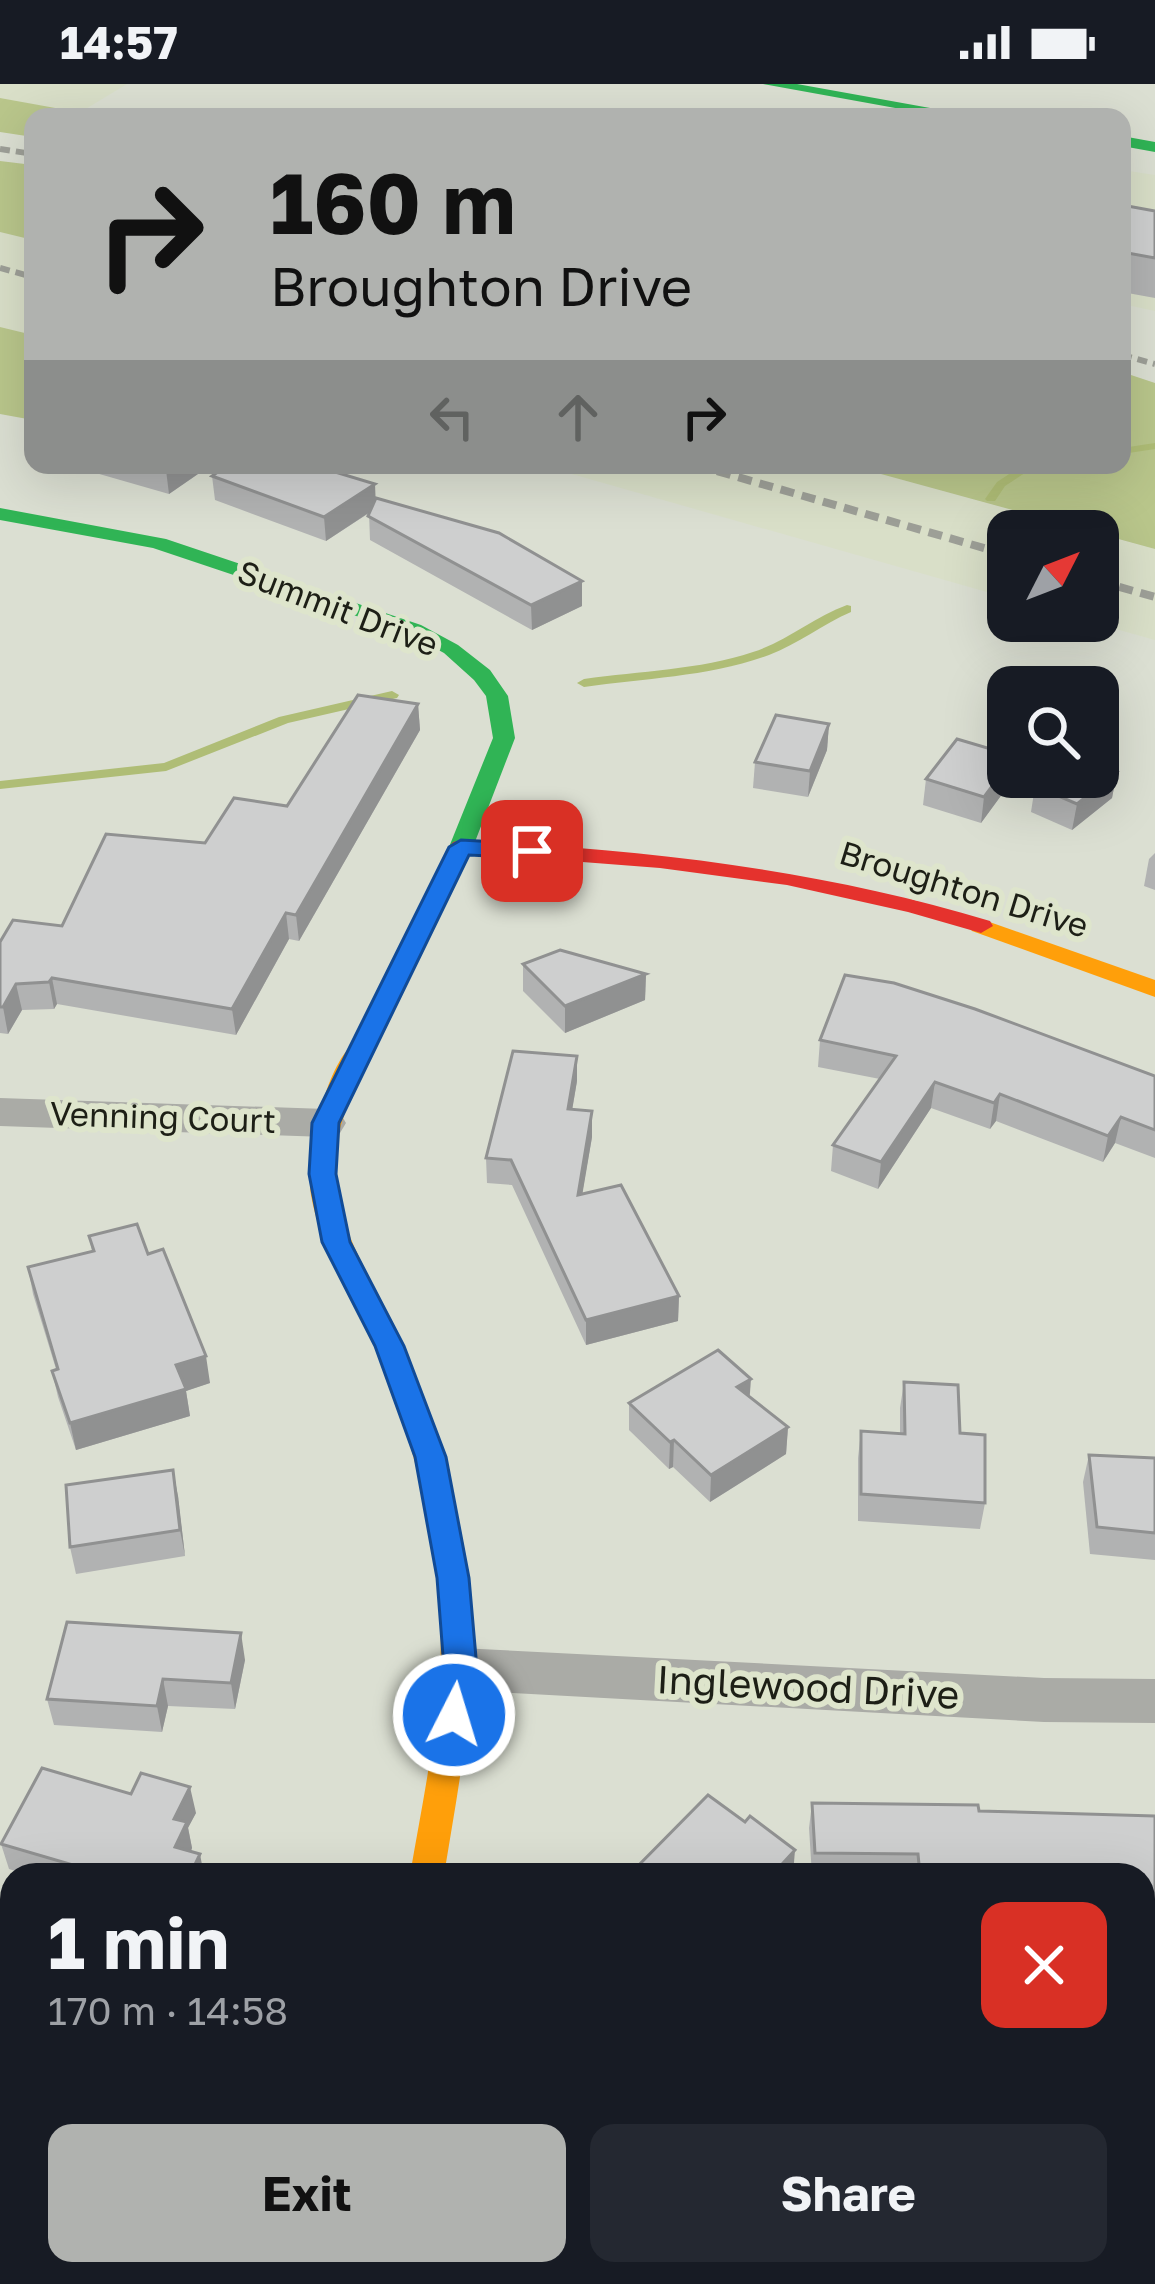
<!DOCTYPE html>
<meta charset="utf-8">
<style>
:root{--surface:#171b24;--page:#242831;--text:#f1f3f6;--muted:#9ea1a6;--accent:#b0b2af}
body{margin:0;font-family:"Golos Text",sans-serif;background:var(--page);color:var(--text);height:100vh;display:flex;flex-direction:column;font-size:45px;white-space:nowrap}
*{box-sizing:border-box;margin:0}
p{font-size:39px;color:var(--muted)}
.icon{flex:none;width:66px;height:66px;fill:none;stroke:currentColor;stroke-width:2;stroke-linecap:round;stroke-linejoin:round}
.map{position:relative;flex:1;overflow:hidden}
.drawer{position:absolute;left:0px;top:1779px;width:1155px;height:423px;display:flex;flex-direction:column;background:var(--surface);border-radius:36px 36px 0 0;box-shadow:0 12px 48px #0002}
.drawer>*{flex:none}
.top-card{position:absolute;left:24px;top:24px;width:1107px;height:366px;border-radius:24px;box-shadow:0 12px 48px #0002;background:#b0b2af;color:#111;overflow:hidden}
.needle{width:78px;rotate:48deg}
.buttons{position:absolute;left:987px;top:426px;display:grid;gap:24px}
.buttons a{display:grid;place-items:center;width:132px;height:132px;border-radius:24px;background:var(--surface);box-shadow:0 12px 48px #0002;font-size:60px}
.pin{position:absolute;display:grid;place-items:center;width:102px;height:102px;color:#fff;margin:-51px;border-radius:24px;box-shadow:0 6px 18px #0006}
.me{position:absolute;width:132px;margin:-66px;rotate:5deg;stroke-linejoin:round;filter:drop-shadow(0 0 9px #0008)}
.turn{display:flex;align-items:center;gap:42px;height:252px;padding:0 48px;font-size:54px}
.turn .icon{width:156px;height:156px;stroke-width:2.5}
.turn b{display:block;font-size:84px;line-height:102px}
.lanes{display:flex;align-items:center;height:114px;padding:0 48px;background:#0003;justify-content:center;gap:60px;direction:ltr}
.lanes .off{opacity:.35}
.round{display:grid;place-items:center;flex:none;width:126px;height:126px;border-radius:24px;background:var(--page)}
.overview{display:flex;align-items:center;justify-content:space-between;height:204px;padding:0 48px}
h1{font-size:72px;font-weight:700;line-height:90px}
.cta{display:flex;gap:24px;margin-top:auto;padding:24px 48px}
.cta a{flex:1;height:138px;border-radius:24px;background:var(--accent);color:#111;font-size:48px;font-weight:700;line-height:138px;text-align:center}
.cta a+a{background:var(--page);color:var(--text)}
.status{display:flex;justify-content:space-between;align-items:center;height:84px;padding:0 60px;background:var(--surface);direction:ltr}
.status svg{height:33px;fill:currentColor}
.map>svg:first-child{display:block}
.built{fill:#d9dfc8}
.forest{fill:#b9c68b}
.lines{fill:none;stroke-linecap:round;stroke-linejoin:round}
.stream{fill:#afbd76;fill-rule:evenodd}
.street{fill:#aaaba6;fill-rule:evenodd}
.fast{fill:#30b455;fill-rule:evenodd}
.slow{fill:#ff9f0a;fill-rule:evenodd}
.jam{fill:#e5322d;fill-rule:evenodd}
.rail-far1{stroke:#9d9f97;stroke-width:6;stroke-dasharray:10 6;stroke-linecap:butt}
.rail{stroke:#9d9f97;stroke-width:8;stroke-dasharray:14 8;stroke-linecap:butt}
.wall{fill:#b1b2b2}
.shaded-wall{fill:#909191}
.building{fill:#cecfcf;stroke:#909191;stroke-width:3}
.route{fill:#1a73e8;stroke:#114b97;stroke-width:3}
.labels{text-anchor:middle;stroke-width:12;stroke-linejoin:round;paint-order:stroke}
.street-label{font-size:33px;fill:#1d1f16;stroke:#dee5cc}
.near-street-label{font-size:39px;fill:#1d1f16;stroke:#dee5cc}
</style>
<div class="status"><b>14:57</b><svg viewBox="0 0 49 12"><path d="M0 12V9h3v3zM5 12V6h3v6zM10 12V3h3v9zM15 12V0h3v12zM26 1h20v11H26zM47 4h2v5h-2z"/></svg></div>
<div class="map">
<svg width="1155" height="2200" viewBox="0 0 1155 2200">
<rect width="100%" height="100%" fill="#dbdfd2"/>
<g class="built">
<polygon points="0,0 127,0 79,29 0,14"/>
<polygon points="1122,86 1155,91 1155,227 1122,220"/>
<polygon points="0,148 33,156 33,251 0,243"/>
<polygon points="540,381 848,381 1088,447 1008,447 1008,514"/>
<polygon points="1098,450 1155,465 1155,556 1087,537 1098,537"/>
</g>
<g class="forest">
<polygon points="0,14 105,33 33,33 33,53 0,48"/>
<polygon points="0,77 33,81 33,156 0,148"/>
<polygon points="0,243 33,251 33,336 0,330"/>
<polygon points="1122,288 1155,299 1155,465 848,381 1122,381"/>
</g>
<g class="lines">
<g class="stream">
<polygon points="1155,359 1155,365 1122,370 1122,364"/>
<polygon points="1023,381 1037,381 1005,402 995,417 987,417 985,415 997,398"/>
<path d="M847,521L851,522V528C823,540 798,560 769,571C710,593 645,594 584,603L577,599L584,595C640,587 699,586 753,568C787,557 814,533 847,521Z"/>
<polygon points="392,607 399,611 397,614 288,639 166,687 0,705 0,697 164,679 279,633"/>
</g>
<g class="street">
<polygon points="0,1014 326,1025 340,1029 346,1039 340,1049 326,1053 0,1042"/>
<polygon points="460,1564 1044,1594 1155,1595 1155,1639 1044,1638 460,1606 442,1600 435,1585 442,1570"/>
<polygon points="245,2190 312,2190 307,2200 241,2200"/>
</g>
<g class="fast">
<polygon points="763,0 797,0 980,33 945,33"/>
<polygon points="1122,52 1155,58 1155,68 1122,62"/>
<polygon points="0,424 166,455 421,541 458,561 490,586 508,612 515,654 473,763 373,968 364,970 351,962 449,763 493,654 486,612 474,596 444,569 407,549 153,464 0,436"/>
</g>
<g class="slow">
<polygon points="981,835 1155,896 1155,913 972,847 969,842"/>
<path d="M364,954L377,962C359,997 338,1033 335,1073C331,1145 381,1206 407,1269C432,1332 452,1397 464,1463C484,1574 462,1681 444,1791H410C427,1692 450,1592 437,1491C427,1413 406,1335 375,1262C354,1212 320,1165 311,1111C305,1076 327,964 364,954Z"/>
</g>
<path class="jam" d="M461,756C642,766 816,784 990,837L993,842L981,849L908,828L787,801L660,784L453,768L449,763L453,758Z"/>
<g class="rail-far1">
<polyline points="0,65 33,70"/>
<polyline points="0,184 33,193"/>
<polyline points="1122,271 1155,280"/>
</g>
<g class="rail">
<polyline points="696,381 1008,471"/>
<polyline points="1098,497 1155,513"/>
</g>
</g>
<g class="wall">
<polygon points="1122,121 1155,127 1155,214 1122,208"/>
<polygon points="68,381 211,381 169,410"/>
<polygon points="212,392 376,414 582,522 532,546 370,456 369,429 326,457 215,416"/>
<polygon points="418,620 420,646 299,857 289,855 236,951 57,920 54,925 22,926 8,950 0,949 0,858 62,842 205,759 287,722"/>
<polygon points="829,640 827,666 808,713 753,704 755,678"/>
<polygon points="1117,688 1112,714 1072,746 1031,728 1035,702"/>
<polygon points="1011,693 1011,698 981,739 923,721 926,695"/>
<polygon points="1155,769 1155,806 1144,802 1149,775"/>
<polygon points="523,880 646,890 645,916 565,949 523,907"/>
<polygon points="820,956 1155,992 1155,1074 1115,1059 1103,1078 996,1037 990,1045 931,1024 878,1105 831,1087 833,1061 880,995 818,983"/>
<polygon points="577,997 572,1026 592,1053 582,1110 679,1212 678,1237 586,1261 512,1101 487,1099 486,1074"/>
<polygon points="89,1152 148,1170 210,1299 186,1307 190,1332 76,1366 58,1313 52,1287 56,1285 33,1210 28,1183 92,1167"/>
<polygon points="904,1298 960,1349 985,1419 980,1445 858,1437 858,1374 861,1347 900,1350 900,1324"/>
<polygon points="749,1312 788,1343 786,1370 710,1418 673,1383 669,1385 629,1346 629,1319"/>
<polygon points="1089,1371 1155,1374 1155,1476 1090,1470 1083,1398"/>
<polygon points="178,1412 185,1472 76,1490 70,1463"/>
<polygon points="245,1576 235,1625 168,1622 162,1648 54,1641 47,1615"/>
<polygon points="812,1719 979,1727 1155,1732 1155,1846 1143,1846 1143,1791 812,1791 809,1744"/>
<polygon points="196,1729 188,1743 192,1764 191,1768 204,1791 28,1791 9,1785 1,1760"/>
</g>
<g class="shaded-wall">
<polygon points="173,381 211,381 169,410 166,386"/>
<polygon points="375,400 376,424 326,457 324,433"/>
<polygon points="582,497 582,522 532,546 531,521"/>
<polygon points="418,620 420,646 299,857 296,831"/>
<polygon points="829,640 827,666 808,713 810,687"/>
<polygon points="1008,681 1008,693 1011,693 1011,698 981,739 984,713"/>
<polygon points="1117,688 1112,714 1072,746 1077,720"/>
<polygon points="286,829 289,855 236,951 232,925"/>
<polygon points="646,890 645,916 565,949 565,922"/>
<polygon points="52,894 57,920 54,925 49,898"/>
<polygon points="16,900 22,926 8,950 3,923"/>
<polygon points="577,972 577,997 568,1050 568,1025"/>
<polygon points="935,998 931,1024 878,1105 881,1078"/>
<polygon points="1000,1010 996,1037 990,1045 994,1019"/>
<polygon points="592,1027 592,1053 578,1136 578,1111"/>
<polygon points="1121,1033 1115,1059 1103,1078 1108,1052"/>
<polygon points="679,1212 678,1237 586,1261 586,1236"/>
<polygon points="206,1272 210,1299 186,1307 190,1332 76,1366 70,1339 176,1281"/>
<polygon points="751,1295 749,1322 737,1303"/>
<polygon points="788,1343 786,1370 710,1418 711,1391"/>
<polygon points="674,1356 673,1383 669,1385 670,1358"/>
<polygon points="173,1386 178,1412 185,1472 180,1446"/>
<polygon points="241,1549 245,1576 235,1625 231,1599"/>
<polygon points="163,1595 168,1622 162,1648 157,1622"/>
<polygon points="190,1703 196,1729 188,1744 192,1764 181,1789 175,1763 174,1735"/>
<polygon points="795,1766 793,1791 772,1791"/>
<polygon points="200,1770 204,1791 190,1791"/>
<polygon points="5,1984 12,2003 12,2010 0,2023 0,1990"/>
<polygon points="663,2190 669,2190 666,2200 660,2200"/>
</g>
<g class="building">
<polygon points="1122,121 1155,127 1155,174 1122,168"/>
<polygon points="149,381 173,381 166,386"/>
<polygon points="228,381 312,381 375,400 324,433 212,392"/>
<polygon points="376,414 499,449 582,497 531,521 368,432"/>
<polygon points="358,611 418,620 296,831 286,829 232,925 52,894 49,898 16,900 3,923 0,923 0,858 13,836 62,842 106,750 205,759 234,714 287,722"/>
<polygon points="776,631 829,640 810,687 755,678"/>
<polygon points="957,655 1008,670 1008,681 984,713 926,695"/>
<polygon points="1098,680 1117,688 1077,720 1035,702 1047,693 1098,693"/>
<polygon points="560,866 646,890 565,922 523,880"/>
<polygon points="845,891 894,899 975,925 1155,992 1155,1046 1121,1033 1108,1052 1000,1010 994,1019 935,998 881,1078 833,1061 896,972 820,956"/>
<polygon points="513,967 577,972 568,1025 592,1027 578,1111 621,1101 679,1212 586,1236 511,1076 486,1074"/>
<polygon points="137,1140 148,1170 163,1165 206,1272 176,1281 186,1305 70,1339 52,1287 58,1285 28,1183 94,1167 89,1152"/>
<polygon points="718,1266 751,1295 737,1303 788,1343 711,1391 674,1356 670,1358 629,1319"/>
<polygon points="904,1298 958,1301 960,1349 985,1351 985,1419 861,1410 861,1347 905,1350"/>
<polygon points="1089,1371 1155,1374 1155,1449 1097,1443"/>
<polygon points="173,1386 180,1446 70,1463 66,1401"/>
<polygon points="67,1538 241,1549 231,1599 163,1595 157,1622 47,1615"/>
<polygon points="42,1684 131,1710 141,1689 190,1703 174,1735 187,1738 175,1763 200,1770 190,1791 107,1791 1,1760"/>
<polygon points="708,1711 745,1738 750,1732 795,1766 772,1791 629,1791"/>
<polygon points="812,1719 978,1721 979,1727 1155,1732 1155,1821 1143,1821 1143,1791 920,1791 918,1770 815,1769"/>
<polygon points="0,1916 12,1925 12,1989 5,1984 0,1990"/>
<polygon points="531,2190 663,2190 660,2200 527,2200"/>
</g>
<polygon class="route" points="461,756 532,760 544,767 532,774 469,771 339,1039 336,1090 350,1158 404,1262 446,1373 469,1494 477,1585 466,1641 454,1646 442,1641 438,1631 444,1585 437,1494 415,1373 375,1262 322,1158 309,1090 312,1039 449,763"/>
<g class="labels">
<g class="street-label">
<text transform="translate(338 524) rotate(21)" y="12">Summit Drive</text>
<text transform="translate(964 805) rotate(17)" y="12">Broughton Drive</text>
<text transform="translate(163 1033) rotate(2)" y="12">Venning Court</text>
</g>
<g class="near-street-label">
<text transform="translate(808 1603) rotate(3)" y="14">Inglewood Drive</text>
</g>
</g>
</svg>
<div class="buttons">
<a><svg class="needle" viewBox="-14 -14 28 28"><path d="M0-13l5 13h-10z" fill="#e53935"/><path d="M0 13l5-13h-10z" fill="#9ea1a6"/></svg></a>
<a><svg class="icon" aria-label="search" viewBox="0 0 24 24"><circle cx="10" cy="10" r="6"/><path d="M15 15l6 6"/></svg></a>
</div>
<div class="pin" style="left:532px;top:767px;background:#d93025"><svg class="icon" aria-label="arrive" viewBox="0 0 24 24"><path d="M6 21V4h12l-3 4 3 4H6"/></svg></div>
<svg class="me" style="left:454px;top:1631px" viewBox="-20 -20 40 40"><circle r="17" fill="#1a73e8" stroke="#fff" stroke-width="3"/><path d="M0-11L8 9 0 5-8 9z" fill="#fff"/></svg>
<div class="top-card">
<div class="turn"><svg class="icon" aria-label="right" viewBox="0 0 24 24"><path d="M7 20v-9h11M14 6l5 5-5 5"/></svg><div><b>160 m</b>Broughton Drive</div></div>
<div class="lanes"><svg class="icon off" aria-label="left" viewBox="0 0 24 24"><path d="M17 20v-9H6M10 6l-5 5 5 5"/></svg><svg class="icon off" aria-label="ahead" viewBox="0 0 24 24"><path d="M12 20V5M6 11l6-6 6 6"/></svg><svg class="icon" aria-label="right" viewBox="0 0 24 24"><path d="M7 20v-9h11M14 6l5 5-5 5"/></svg></div>
</div>
<section class="drawer">
<div class="overview"><div><h1>1 min</h1><p>170 m · 14:58</p></div><a class="round" style="background:#d93025;color:#fff"><svg class="icon" aria-label="close" viewBox="0 0 24 24"><path d="M6 6l12 12M18 6L6 18"/></svg></a></div>
<div class="cta"><a>Exit</a><a>Share</a></div>
</section>
</div>
